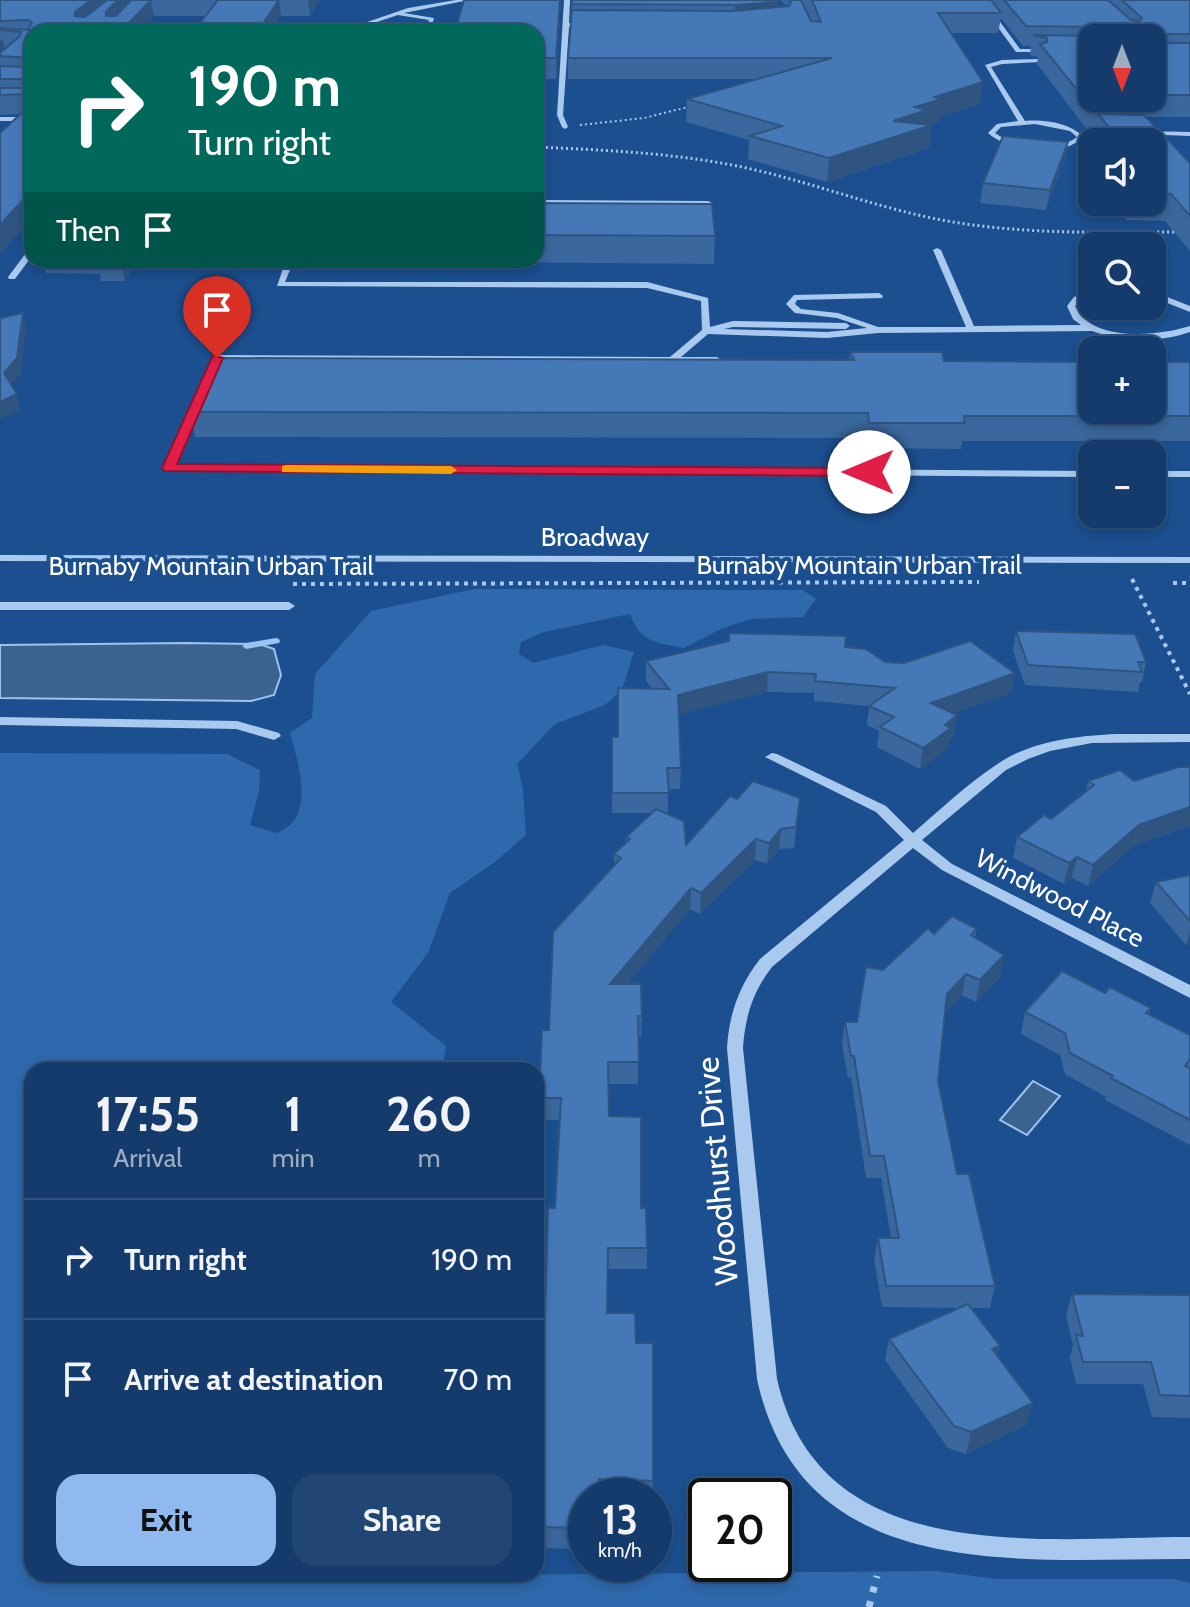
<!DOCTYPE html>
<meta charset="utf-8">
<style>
:root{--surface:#143b6b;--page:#214673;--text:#f1f3f6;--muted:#9dadc1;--line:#33557e;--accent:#90b9f0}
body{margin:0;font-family:Cabin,sans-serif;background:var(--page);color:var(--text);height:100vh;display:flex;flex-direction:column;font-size:30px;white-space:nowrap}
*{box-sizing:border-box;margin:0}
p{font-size:26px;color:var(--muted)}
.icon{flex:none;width:44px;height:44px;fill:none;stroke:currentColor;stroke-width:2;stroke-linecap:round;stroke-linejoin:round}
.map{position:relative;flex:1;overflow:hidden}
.drawer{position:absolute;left:24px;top:1062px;width:520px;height:520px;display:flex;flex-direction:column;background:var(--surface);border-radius:24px;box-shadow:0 4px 12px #0003,0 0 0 2px var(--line)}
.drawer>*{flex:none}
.banner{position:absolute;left:24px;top:24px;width:520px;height:244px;border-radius:24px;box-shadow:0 4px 12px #0003,0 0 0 2px var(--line);background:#00695c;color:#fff;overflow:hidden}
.needle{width:52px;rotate:180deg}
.controls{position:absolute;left:1078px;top:24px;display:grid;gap:16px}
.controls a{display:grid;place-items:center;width:88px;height:88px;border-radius:16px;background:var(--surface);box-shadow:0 4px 12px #0003,0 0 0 2px var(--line);font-size:40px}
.speed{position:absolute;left:568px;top:1478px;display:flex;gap:16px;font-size:40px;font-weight:700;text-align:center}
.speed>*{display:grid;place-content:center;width:104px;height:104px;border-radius:50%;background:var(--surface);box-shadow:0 4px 12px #0003,0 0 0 2px var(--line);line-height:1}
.speed small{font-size:20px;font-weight:400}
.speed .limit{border:4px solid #111;border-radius:12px;background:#fff;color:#111}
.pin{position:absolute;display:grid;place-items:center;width:68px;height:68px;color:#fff;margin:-82px -34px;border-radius:50% 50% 50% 0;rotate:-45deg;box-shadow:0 0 8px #0007}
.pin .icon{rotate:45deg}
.me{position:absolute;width:88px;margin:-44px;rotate:270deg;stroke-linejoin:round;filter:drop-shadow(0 0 6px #0008)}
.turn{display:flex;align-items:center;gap:28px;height:168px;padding:0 32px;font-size:36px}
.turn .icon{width:104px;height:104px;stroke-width:2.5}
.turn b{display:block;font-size:56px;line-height:68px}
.then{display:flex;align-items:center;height:76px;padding:0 32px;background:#0003;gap:16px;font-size:30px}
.eta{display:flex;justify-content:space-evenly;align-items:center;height:136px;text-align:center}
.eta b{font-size:48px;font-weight:800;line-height:56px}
.primary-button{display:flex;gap:16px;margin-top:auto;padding:16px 32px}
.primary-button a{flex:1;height:92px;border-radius:24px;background:var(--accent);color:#111;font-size:32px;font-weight:800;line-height:92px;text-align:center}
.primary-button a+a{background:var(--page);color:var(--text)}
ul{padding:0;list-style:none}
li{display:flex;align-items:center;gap:24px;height:120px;padding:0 32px;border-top:2px solid var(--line)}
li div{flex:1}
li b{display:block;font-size:30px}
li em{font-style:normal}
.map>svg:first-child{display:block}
.green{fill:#2e69ad}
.water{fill:#3c6290;stroke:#9cc4f0;stroke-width:2}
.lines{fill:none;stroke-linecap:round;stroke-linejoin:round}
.stream{fill:#9cc4f0;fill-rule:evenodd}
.path-far3{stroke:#a9c9ee;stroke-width:2;stroke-dasharray:2 3;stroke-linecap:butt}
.path-far2{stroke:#a9c9ee;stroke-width:3;stroke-dasharray:2 3;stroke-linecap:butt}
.path-far1{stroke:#a9c9ee;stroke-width:4;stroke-dasharray:4 5;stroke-linecap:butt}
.path{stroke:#a9c9ee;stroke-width:7;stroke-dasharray:6 9;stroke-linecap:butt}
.minor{fill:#a9c9ee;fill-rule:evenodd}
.wall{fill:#3a679d;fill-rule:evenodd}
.shaded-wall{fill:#305480}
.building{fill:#4478b7;stroke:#305480;stroke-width:2}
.route{fill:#e11d48;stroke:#92132f;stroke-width:2}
.slow{fill:#f59e0b}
.labels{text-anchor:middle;stroke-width:8;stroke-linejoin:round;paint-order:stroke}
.street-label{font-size:26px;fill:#fff;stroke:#1b4f8f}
.near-street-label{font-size:32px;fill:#fff;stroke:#1b4f8f}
</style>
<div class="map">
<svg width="1190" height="1607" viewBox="0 0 1190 1607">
<rect width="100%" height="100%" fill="#1b4f8f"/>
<path class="green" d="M474,589L803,590L816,599L803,617L750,619L721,629L684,648C656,642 641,644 630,614L544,632L521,642L519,654L533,663L603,645L634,652L622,690L605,705L555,724L517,764L523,788L526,835L495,862L450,893L428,953L391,1002L446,1046L442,1070H32V1574L360,1576L936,1571L996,1579H1173L1190,1583V1607H0V753L227,754L260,770L259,791L250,825L277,833C317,818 298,763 290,733L312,718L315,674L371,611Z"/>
<g class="water">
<polygon points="186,643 259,644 274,649 281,675 274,695 251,701 0,698 0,645"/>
<polygon points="1033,1081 1060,1096 1027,1135 1000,1120"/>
</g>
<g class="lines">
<polygon class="stream" points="276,638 279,639 280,641 279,643 246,649 242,646 246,643"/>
<polyline class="path-far3" points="580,125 644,118 692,106"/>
<path class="path-far2" d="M536,147C605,150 674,153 742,167C813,182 881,210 953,222C1032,235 1111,232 1190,232"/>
<g class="path-far1">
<polyline points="1132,579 1190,694"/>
<polyline points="1173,583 1190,583"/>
<polyline points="293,584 979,582"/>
</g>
<polyline class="path" points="869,1607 877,1576"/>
<g class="minor">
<polygon points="456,0 469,0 404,13 434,18 430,32 424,32 429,20 398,15 347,32 338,32 408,8"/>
<polygon points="564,0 570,0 569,23 591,25 569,27 563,115 568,127 565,129 562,127 557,115"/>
<polygon points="978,0 984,0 1020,49 1047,49 1049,52 1016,52"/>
<path d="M1039,59L1041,62L1002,64L991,67L1025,121C1044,119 1070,123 1084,137C1061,158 1011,153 988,133L997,124L1018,121L985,65L1002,60ZM1035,124L1070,131L1077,137C1056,153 1016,148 995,133L1001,127Z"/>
<rect x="0" y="117" width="32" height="4"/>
<polygon points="1142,131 1190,132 1190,136 1140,134"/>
<polygon points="536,200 708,201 712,203 708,205 536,204"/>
<path d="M937,248L941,250L974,326L1081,325L1073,319L1067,306L1074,297L1092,291V297L1080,301L1075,306C1092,343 1158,336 1190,326V332C1159,343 1122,342 1092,331L878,333L827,338L708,334L681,357H717L722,360L720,362L220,361L212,377L204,375L212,358L217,355L670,357L702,330L701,301L647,288L277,286L286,260H294L285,282H647L708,298L710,327L733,321L846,323L850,326L846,329L733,327L724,329L827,332L867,328L837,318L795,313L786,304L794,295L879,293L883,296L882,298L797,300L795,304L801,309L838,313L878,327H966L933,250Z"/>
<polygon points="29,249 32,249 32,256 15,279 9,279 8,277"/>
<polygon points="1152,291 1190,306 1190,312 1152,297"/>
<polygon points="199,395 204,398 175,465 1092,471 1092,477 165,470 164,468 194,398"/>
<rect x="1152" y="471" width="38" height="6"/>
<polygon points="0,555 1190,557 1190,563 0,561"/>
<polygon points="0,602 289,602 295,606 289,610 0,610"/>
<polygon points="0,717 237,721 279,733 281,736 274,740 236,729 0,725"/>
<path d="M1116,734H1190V742L1092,743L1050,751L1028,759L1006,770L922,840L952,864L1190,985V998L942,870L913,848L772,967C753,991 745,1017 743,1048L777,1379C821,1570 1041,1537 1190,1537V1559C1026,1558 802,1588 757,1379L727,1048C729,1014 739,986 760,959L904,840L876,812L765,757L772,753L777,754L886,806L913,833C940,810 967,784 996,765C1030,741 1076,736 1116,734Z"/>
</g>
</g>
<g class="wall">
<polygon points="0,0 319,0 310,16 154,16 139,32 32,32 32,217 0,254 0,134 20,114 0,115"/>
<polygon points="561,0 556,79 545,79 540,117 536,117 536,32"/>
<path d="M572,0L778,2V7L788,6V5L784,4L781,0H1190V117H1146L1190,163V251L1165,221L1127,220L1114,202H1152V142H1092V171L1081,155L1086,131H1095V128H1086L1037,64L1038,57L1030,55L1031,46H1023L1001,18L998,33H951L980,104L940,117V121L928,125H932L929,148L827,182L748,159L749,140L686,122L687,99L758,79H568V58ZM1152,38V98H1092Z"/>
<polygon points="1068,142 1064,161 1046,210 980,203 983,183"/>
<polygon points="536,203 715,236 714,264 364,261 536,260"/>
<polygon points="44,260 138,260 125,281 101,281 100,274 46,273"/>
<polygon points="850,352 944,361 1190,362 1190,441 962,441 961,449 866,448 865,438 195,437 191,412 849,360"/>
<polygon points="1016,631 1146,662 1142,682 1140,682 1138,692 1025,685 1013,651"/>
<polygon points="729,633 845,647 885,662 1015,673 1011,693 954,713 954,735 950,739 948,748 920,769 877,747 879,731 867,725 869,706 814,701 814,693 767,692 679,714 681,768 680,789 668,789 668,813 666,813 686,845 737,799 800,798 794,848 779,849 767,864 755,860 700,914 690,909 627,984 642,1016 641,1037 638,1037 638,1084 608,1084 609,1116 641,1208 647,1248 647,1269 608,1269 607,1313 636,1343 653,1481 652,1496 586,1496 586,1549 536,1548 536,1340 545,1313 555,1208 559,1120 540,1120 539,1098 549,1030 614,866 614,854 626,843 626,837 652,813 612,813 612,737 618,737 652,688 646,681 646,661 728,641"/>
<polygon points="1190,767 1190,826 1133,846 1088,886 1072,878 1064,884 1013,858 1017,837 1051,819 1086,791 1088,781 1134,781"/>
<polygon points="1190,875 1190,944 1186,945 1150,903 1156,882"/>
<polygon points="977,929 975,937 1000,977 976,1002 962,995 945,1013 938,1081 957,1174 995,1286 990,1308 971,1308 1000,1346 997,1357 1026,1425 966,1454 948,1448 885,1360 889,1339 960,1308 882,1307 874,1259 878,1238 891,1238 881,1178 866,1178 851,1077 848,1078 842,1044 845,1022 857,1022 883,970 934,934"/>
<polygon points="1105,993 1151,1008 1149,1014 1190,1035 1190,1145 1105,1100 1106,1097 1065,1074 1060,1055 1021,1034 1025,1012"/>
<polygon points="1072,1294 1190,1295 1190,1418 1152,1417 1143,1384 1076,1384 1070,1357 1073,1345 1066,1315"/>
</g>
<g class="shaded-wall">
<polygon points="91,0 116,0 78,30 75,16 75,12"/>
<polygon points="118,0 138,0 109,30 106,12"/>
<polygon points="151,0 154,16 139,32 120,32"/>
<polygon points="279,0 281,16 271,32 257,32"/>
<polygon points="308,0 319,0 310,16"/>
<polygon points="560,0 561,0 556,79 556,58"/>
<polygon points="778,2 777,17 734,21 735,5"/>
<polygon points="3,39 6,57 0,56 0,41"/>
<polygon points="544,58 545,79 540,117 540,95"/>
<polygon points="983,82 980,104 940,117 940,121 925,126 932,125 929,148 827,182 829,158 915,107 935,97"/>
<polygon points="1068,142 1064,161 1046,210 1050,190"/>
<polygon points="32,190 32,217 0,254 0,225"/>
<polygon points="121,260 138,260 125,281"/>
<polygon points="23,313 26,328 21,374 7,388 4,373"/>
<polygon points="17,394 20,410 0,419 0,402"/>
<polygon points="768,672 767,692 677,715 678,695"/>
<polygon points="1015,673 1011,693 928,723 931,703"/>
<polygon points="957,715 954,735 950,739 948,748 920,769 923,748 945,725"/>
<polygon points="1190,807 1190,826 1133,846 1088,886 1093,865 1139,825"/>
<polygon points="781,829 779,849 767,864 769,843"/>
<polygon points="756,839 755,860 700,914 701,893"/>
<polygon points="1077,857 1072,878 1064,884 1069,863"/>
<polygon points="691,888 690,909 610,1005 610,984"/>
<polygon points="1190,930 1190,944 1186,945"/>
<polygon points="1004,955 1000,977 976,1002 980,980"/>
<polygon points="966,974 962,995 943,1015 947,994"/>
<polygon points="1000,1346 994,1367 992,1349"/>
<polygon points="1033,1403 1026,1425 966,1454 971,1432"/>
</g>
<g class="building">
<polygon points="0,0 91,0 75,12 75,16 85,17 107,0 118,0 106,12 106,16 116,16 131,0 151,0 120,32 32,32 32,96 28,94 0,95 0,88 28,88 31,81 28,79 0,79 0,66 28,67 30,58 0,56 0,53 20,36 21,32 0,30 0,28 28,30 32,23 29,20 0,21"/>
<polygon points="218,0 279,0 257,32 193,32"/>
<polygon points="464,0 560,0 556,58 544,58 540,95 536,95 536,32 455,32"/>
<polygon points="572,0 778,0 778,2 735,5 572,4"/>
<polygon points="790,0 801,0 811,21 821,22 812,0 991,0 1001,13 938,13 983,82 935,97 942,99 915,107 927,110 893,121 932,125 829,158 750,136 782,126 687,99 832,58 568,58 572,10 735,11 789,6 791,2"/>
<polygon points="1004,0 1108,0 1131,20 1139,21 1142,18 1122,0 1190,0 1190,34 1156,34 1153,40 1156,43 1190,43 1190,95 1152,95 1152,38 1092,38 1092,98 1127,98 1134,106 1090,106 1040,44 1047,42 1047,38 1033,35 1096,36 1098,27 1026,26"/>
<polygon points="32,103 32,190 0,225 0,133"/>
<polygon points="1098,114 1144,115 1190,163 1190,216 1171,194 1152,194 1152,142 1094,142 1086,131 1112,131"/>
<polygon points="1003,136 1068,142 1050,190 983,183"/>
<polygon points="536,203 712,204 715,236 536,235"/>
<polygon points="23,313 17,358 4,373 17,394 0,402 0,318"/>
<polygon points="850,352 942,352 944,361 1092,362 1092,410 1152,410 1152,362 1190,362 1190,416 964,416 965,423 869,423 868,413 191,412 216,358 854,360"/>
<polygon points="1016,631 1135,634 1146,662 1138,662 1142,672 1028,665"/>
<polygon points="729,633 846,636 845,647 866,649 885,662 904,663 970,641 1015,673 931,703 957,715 945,725 951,728 923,748 880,727 894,717 869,706 895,688 815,681 816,674 768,672 678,695 681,768 667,768 669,793 612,793 612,737 618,737 618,688 669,689 646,661 729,641"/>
<polygon points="1178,767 1190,767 1190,807 1139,825 1093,865 1077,857 1069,863 1017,837 1044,815 1051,819 1094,785 1088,781 1120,770 1134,781"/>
<polygon points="753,781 800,798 796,827 781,829 769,843 756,839 701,893 691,888 610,984 641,984 642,1016 638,1016 639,1062 608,1062 609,1116 641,1117 641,1208 646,1208 647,1248 608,1248 607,1313 635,1313 636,1343 653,1343 653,1481 599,1479 599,1496 586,1496 586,1528 536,1527 536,1340 537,1313 545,1313 548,1208 555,1208 561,1098 539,1098 542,1030 549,1030 553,932 621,858 614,854 630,839 626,837 656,809 684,821 686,845 730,796 737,799"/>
<polygon points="1190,875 1190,921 1156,882"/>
<polygon points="952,916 977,929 971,935 1004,955 980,980 966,974 947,994 938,1081 957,1174 969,1174 995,1286 886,1286 878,1238 899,1238 884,1156 870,1156 854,1056 851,1056 845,1022 857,1022 866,967 883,970 928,928 934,934"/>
<polygon points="1062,971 1105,993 1110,987 1151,1008 1146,1013 1190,1035 1190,1059 1185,1066 1190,1068 1190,1120 1111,1078 1113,1076 1070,1053 1065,1033 1025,1012"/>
<polygon points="1072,1294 1190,1295 1190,1396 1160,1395 1151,1362 1083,1362 1076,1335 1083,1336"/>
<polygon points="968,1304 1000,1346 992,1349 1033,1403 971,1432 954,1426 889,1339"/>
</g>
<polygon class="route" points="213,355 223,358 177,464 869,468 876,472 869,476 164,471 162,468"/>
<polygon class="slow" points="286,465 451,466 457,470 451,474 282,472 282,466"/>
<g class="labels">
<g class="street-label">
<text x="595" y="546">Broadway</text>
<text x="859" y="574">Burnaby Mountain Urban Trail</text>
<text x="211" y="575">Burnaby Mountain Urban Trail</text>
<text transform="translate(1060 898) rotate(27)" y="9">Windwood Place</text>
</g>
<g class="near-street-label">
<text transform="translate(717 1171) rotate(-95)" y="11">Woodhurst Drive</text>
</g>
</g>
</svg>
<div class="controls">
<a><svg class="needle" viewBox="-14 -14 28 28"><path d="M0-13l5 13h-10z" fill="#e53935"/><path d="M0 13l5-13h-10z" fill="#9dadc1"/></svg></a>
<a><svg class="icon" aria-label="sound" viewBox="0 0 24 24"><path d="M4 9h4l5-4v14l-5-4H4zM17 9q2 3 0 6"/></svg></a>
<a><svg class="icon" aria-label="search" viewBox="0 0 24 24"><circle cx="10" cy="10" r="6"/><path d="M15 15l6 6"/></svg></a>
<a>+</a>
<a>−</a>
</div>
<div class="speed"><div>13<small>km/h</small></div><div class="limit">20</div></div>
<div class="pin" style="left:217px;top:358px;background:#d93025"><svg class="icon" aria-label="arrive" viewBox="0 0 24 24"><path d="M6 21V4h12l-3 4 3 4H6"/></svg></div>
<svg class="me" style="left:869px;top:472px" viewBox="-20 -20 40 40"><circle r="19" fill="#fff"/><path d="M0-13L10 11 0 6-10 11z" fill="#e11d48"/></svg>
<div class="banner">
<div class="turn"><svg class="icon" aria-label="right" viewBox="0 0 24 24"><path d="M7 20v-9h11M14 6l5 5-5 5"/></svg><div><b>190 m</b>Turn right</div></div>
<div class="then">Then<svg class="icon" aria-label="arrive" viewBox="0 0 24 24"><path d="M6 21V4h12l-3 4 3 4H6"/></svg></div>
</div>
<section class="drawer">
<div class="eta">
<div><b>17:55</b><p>Arrival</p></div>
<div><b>1</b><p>min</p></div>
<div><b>260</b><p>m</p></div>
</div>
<ul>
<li><svg class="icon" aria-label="right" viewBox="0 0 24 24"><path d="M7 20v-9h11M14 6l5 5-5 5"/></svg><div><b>Turn right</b></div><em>190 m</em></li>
<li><svg class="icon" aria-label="arrive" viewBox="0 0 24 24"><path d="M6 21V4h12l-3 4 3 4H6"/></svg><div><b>Arrive at destination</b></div><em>70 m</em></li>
</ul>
<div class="primary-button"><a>Exit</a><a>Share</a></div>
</section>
</div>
